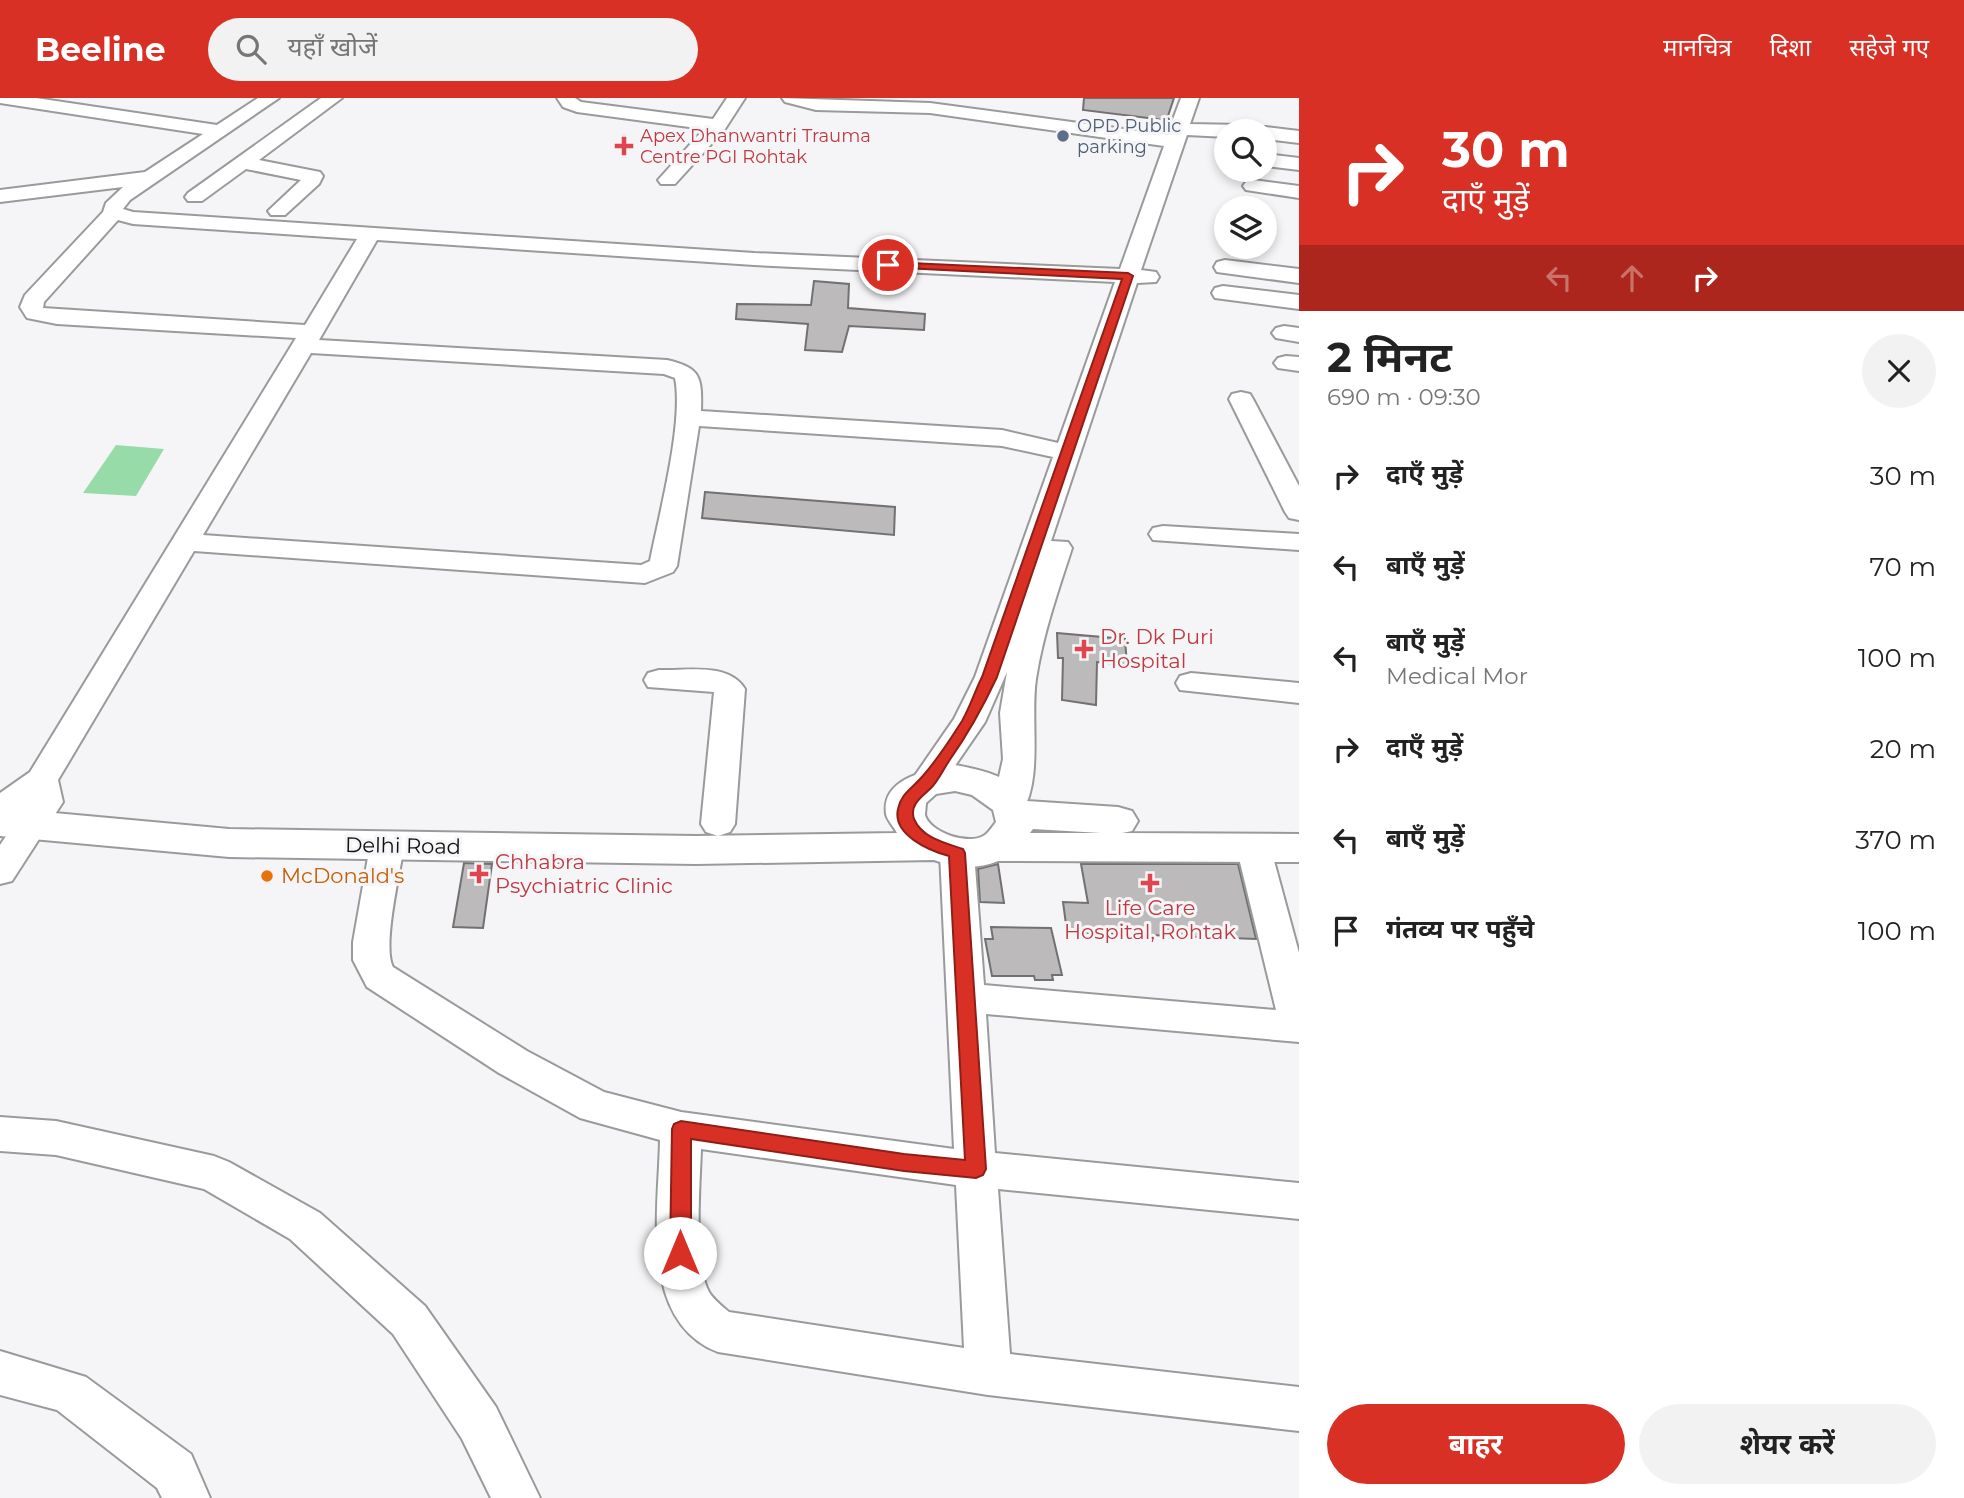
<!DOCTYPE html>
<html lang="hi">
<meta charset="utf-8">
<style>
:root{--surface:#fff;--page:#f2f2f2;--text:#222;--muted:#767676;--accent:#d93025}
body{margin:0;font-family:Montserrat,"Noto Sans Devanagari",sans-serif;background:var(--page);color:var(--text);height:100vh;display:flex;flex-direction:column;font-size:26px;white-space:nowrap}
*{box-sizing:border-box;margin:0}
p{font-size:23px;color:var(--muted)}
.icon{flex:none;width:38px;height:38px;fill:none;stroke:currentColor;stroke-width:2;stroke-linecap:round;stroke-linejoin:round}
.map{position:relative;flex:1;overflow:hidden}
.side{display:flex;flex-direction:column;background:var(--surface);width:665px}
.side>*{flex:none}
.banner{background:#d93025;color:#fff;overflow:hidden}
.tools{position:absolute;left:1214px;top:21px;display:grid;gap:14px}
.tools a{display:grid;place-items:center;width:63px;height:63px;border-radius:50%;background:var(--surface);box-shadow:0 4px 10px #0003;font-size:35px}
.pin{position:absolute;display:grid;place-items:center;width:60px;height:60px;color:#fff;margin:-30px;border:4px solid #fff;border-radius:50%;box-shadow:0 2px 7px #0007}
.me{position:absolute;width:77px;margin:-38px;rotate:0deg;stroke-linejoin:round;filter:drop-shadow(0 0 5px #0008)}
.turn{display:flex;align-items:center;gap:24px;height:147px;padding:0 28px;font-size:32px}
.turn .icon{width:91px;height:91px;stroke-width:2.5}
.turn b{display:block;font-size:49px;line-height:60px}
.lanes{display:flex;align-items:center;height:66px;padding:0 28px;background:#0003;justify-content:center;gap:35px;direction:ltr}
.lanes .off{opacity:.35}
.round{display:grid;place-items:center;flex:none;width:74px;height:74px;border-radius:37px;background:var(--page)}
.head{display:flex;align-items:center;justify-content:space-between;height:119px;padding:0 28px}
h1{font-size:42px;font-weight:700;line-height:52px}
.action{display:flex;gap:14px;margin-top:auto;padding:14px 28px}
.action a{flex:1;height:80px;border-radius:42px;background:var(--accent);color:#fff;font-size:28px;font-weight:700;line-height:80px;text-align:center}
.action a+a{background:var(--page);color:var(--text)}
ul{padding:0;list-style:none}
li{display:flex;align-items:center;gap:21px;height:91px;padding:0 28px}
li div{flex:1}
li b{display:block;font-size:26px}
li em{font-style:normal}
header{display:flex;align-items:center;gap:42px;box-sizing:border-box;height:98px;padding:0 35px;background:var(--accent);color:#fff}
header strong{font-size:33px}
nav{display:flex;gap:38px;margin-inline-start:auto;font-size:24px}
.search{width:490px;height:63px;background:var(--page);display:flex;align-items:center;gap:18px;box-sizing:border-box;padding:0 24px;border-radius:38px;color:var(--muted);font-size:26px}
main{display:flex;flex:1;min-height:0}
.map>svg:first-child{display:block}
.green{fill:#96dba8}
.building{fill:#bcbabb;stroke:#727071;stroke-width:2}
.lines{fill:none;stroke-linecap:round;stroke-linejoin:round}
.minor-casing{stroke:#999a9c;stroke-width:4}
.major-casing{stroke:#999a9c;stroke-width:4}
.minor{fill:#fff;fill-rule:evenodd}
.major{fill:#fff;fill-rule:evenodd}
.route{fill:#d93025;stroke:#8d1f18;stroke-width:2}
.service-dot{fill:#5c6f8a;stroke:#f5f5f8;stroke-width:2.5}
.health-dot{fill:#e0444e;stroke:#f5f5f8;stroke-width:2.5}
.food-dot{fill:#e8710a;stroke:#f5f5f8;stroke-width:2.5}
.labels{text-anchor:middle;stroke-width:6;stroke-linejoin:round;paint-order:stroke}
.far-service-label{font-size:18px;fill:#4e5e75;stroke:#f5f5f8;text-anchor:start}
.far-health-label{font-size:18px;fill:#be3a42;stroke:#f5f5f8;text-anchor:start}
.health-label{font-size:21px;fill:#be3a42;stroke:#f5f5f8;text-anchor:start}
.street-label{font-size:21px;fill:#0f0f10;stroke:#f5f5f8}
.food-label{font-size:21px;fill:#c56008;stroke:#f5f5f8;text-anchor:start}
</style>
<header>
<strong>Beeline</strong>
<div class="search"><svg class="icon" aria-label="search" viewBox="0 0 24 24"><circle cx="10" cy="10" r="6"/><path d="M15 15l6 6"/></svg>यहाँ खोजें</div>
<nav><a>मानचित्र</a><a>दिशा</a><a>सहेजे गए</a></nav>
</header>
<main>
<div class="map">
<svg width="1299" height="1400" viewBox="0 0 1299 1400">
<rect width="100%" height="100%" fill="#f5f5f8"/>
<polygon class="green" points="116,347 164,351 136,398 83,395"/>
<g class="building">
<polygon points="1084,0 1174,0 1167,21 1156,21 1083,12"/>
<polygon points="814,183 849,186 848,210 925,216 924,232 849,228 842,254 805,252 808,226 736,221 737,206 811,207"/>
<polygon points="705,394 895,409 894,437 702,420"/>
<polygon points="1057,535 1125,541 1127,567 1097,564 1096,607 1062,602 1063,560 1058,560"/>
<polygon points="464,765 492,766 483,830 453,829"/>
<polygon points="998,766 1004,805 980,804 978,771"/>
<polygon points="1081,766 1238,766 1256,841 1067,834 1063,804 1088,805"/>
<polygon points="991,829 1051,830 1062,877 1052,877 1053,882 1035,882 1034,878 992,878 985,841 993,841"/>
</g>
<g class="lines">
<g class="minor-casing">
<g id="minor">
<path d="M0,0H36L217,27L258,0H279L130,102L123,111L133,114L754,155L1120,171L1164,48L930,15L816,12L785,4L782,0L930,5L1168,37L1169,35L1152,32L1150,28L1159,22L1172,24L1181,0H1199L1190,26L1242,27L1251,33H1227V39L1187,37L1141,172L1156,174L1159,179L1156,184L1137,185L1051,443L1068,444L1072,450C1058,493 1043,536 1036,581C1030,621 1043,680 1022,714L1010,717L998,714L993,706L1003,661L1000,615L1007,574L985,624L937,694L925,697L913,694L909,686L954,621L975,579L1053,359L1002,348L699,328L677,468L673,474L645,485L194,453L58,682L63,704L12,783L0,786V747L12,729L0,733V695L30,674L296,240L57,226L27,220L20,209L25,197L103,114L106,105L123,89L0,104V92L145,74L203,36L0,5ZM118,122L133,126L357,141L305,227L43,210L44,204ZM377,142L754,167L1115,184L1058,345L1002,332L701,313C702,279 701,270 667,262L319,242ZM311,255L664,276L675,280C684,324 659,417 650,463L641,467L203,437Z"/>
<polygon points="321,0 342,0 259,62 320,74 323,78 319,86 285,117 271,117 268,113 301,82 246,71 202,103 188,103 185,99 188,95"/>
<polygon points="557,0 575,0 581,4 713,21 727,0 745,0 725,31 675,86 661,86 658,82 704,31 577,14 563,9"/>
<polygon points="1265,29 1299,33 1299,45 1265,41 1265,33 1257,33"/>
<polygon points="1265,56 1299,60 1299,72 1265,68"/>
<polygon points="1253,82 1299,88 1299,100 1246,92 1243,88 1246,84"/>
<polygon points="1225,162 1299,171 1299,185 1217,174 1214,169 1217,164"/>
<polygon points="1223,188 1299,197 1299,211 1215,200 1212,195 1215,190"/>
<polygon points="1284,228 1299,230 1299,244 1276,240 1272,235 1276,230"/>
<polygon points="1286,258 1299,259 1299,273 1278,270 1274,265 1278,260"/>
<polygon points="1241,294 1250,296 1253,301 1299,388 1299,422 1289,420 1285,414 1229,301 1232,296"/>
<polygon points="1163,428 1299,436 1299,452 1153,442 1149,436 1153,430"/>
<path d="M659,572C687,573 728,564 745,591L735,726L730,734L718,738L706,734L701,726L714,594L648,589L644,582L648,575Z"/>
<polygon points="1191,575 1299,585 1299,605 1180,592 1176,585 1180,578"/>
<path d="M387,736L399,739L404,748C400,774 382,849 393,869L527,953L604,994L681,1014L954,1051L940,755L945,746L957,743L969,746L974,755L984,887L1276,912L1236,748L1241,739L1253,736L1265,739L1270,748L1299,855V944L986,916L995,1055L1299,1085V1121L998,1091L1010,1256L1299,1289V1333L988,1297L718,1254C638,1223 659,1110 660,1042L580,1020L499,975L367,889L353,862V844L370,748L375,739ZM701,1051L956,1087L964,1250L729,1214C722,1208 714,1202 709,1194C693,1165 700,1085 701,1051Z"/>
<polygon points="0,1019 56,1023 214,1058 229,1064 320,1115 425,1208 496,1309 540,1400 491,1400 462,1341 393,1236 290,1141 204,1091 56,1057 0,1053"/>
<polygon points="0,1253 86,1279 191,1356 210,1400 162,1400 157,1390 57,1312 0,1297"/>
</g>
</g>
<g class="major-casing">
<path id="major" d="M955,667C982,672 1012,678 1027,703L1118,709L1132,713L1138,723L1132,733L1122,735L1299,736V764L998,763C976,772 956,770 934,762L696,766L229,759L0,738V710L229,731L696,738L897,735C894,729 887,722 886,716C881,679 930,672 955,667ZM955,693L972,697L993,712L996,724C993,728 989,734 985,737C970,748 930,735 925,717C925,716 926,706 926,705L936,696ZM1033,731L1101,735H1030Z"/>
</g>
<use href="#minor" class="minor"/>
<use href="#major" class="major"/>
</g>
<path class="route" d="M888,164L1128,175L1133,178L997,579C983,609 968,636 949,663C943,672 938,683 931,690C923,698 909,706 914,721C922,740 945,745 963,751L965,755L986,1071L983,1077L976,1080L904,1073L691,1041V1155L688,1162L680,1164L673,1162L670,1155L672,1031L674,1026L681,1023L904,1056L965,1062L949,758C930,753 892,737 898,711C901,696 911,691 920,681C935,665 950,642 962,623C970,609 975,593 982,579L1122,181L884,169V165Z"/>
<circle class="service-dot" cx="1063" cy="38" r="7"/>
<g class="health-dot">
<path d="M620.5 37.5h7v7h7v7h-7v7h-7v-7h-7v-7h7z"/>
<path d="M1080.5 540.5h7v7h7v7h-7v7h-7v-7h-7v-7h7z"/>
<path d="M475.5 765.5h7v7h7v7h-7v7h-7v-7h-7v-7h7z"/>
<path d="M1146.5 774.5h7v7h7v7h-7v7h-7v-7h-7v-7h7z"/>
</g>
<circle class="food-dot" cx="267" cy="778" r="7"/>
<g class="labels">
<g class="far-service-label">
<text x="1077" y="34">OPD Public<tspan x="1077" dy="21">parking</tspan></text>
</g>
<g class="far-health-label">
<text x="640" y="44">Apex Dhanwantri Trauma<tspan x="640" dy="21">Centre PGI Rohtak</tspan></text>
</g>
<g class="health-label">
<text x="1100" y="546">Dr. Dk Puri<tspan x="1100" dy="24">Hospital</tspan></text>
<text x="495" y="771">Chhabra<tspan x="495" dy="24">Psychiatric Clinic</tspan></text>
<text x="1150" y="817" text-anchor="middle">Life Care<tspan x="1150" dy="24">Hospital, Rohtak</tspan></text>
</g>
<g class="street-label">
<text transform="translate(403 748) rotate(1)" y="7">Delhi Road</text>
</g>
<g class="food-label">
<text x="281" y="785">McDonald's</text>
</g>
</g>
</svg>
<div class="tools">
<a><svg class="icon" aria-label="search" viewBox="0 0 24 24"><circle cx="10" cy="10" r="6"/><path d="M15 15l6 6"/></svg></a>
<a><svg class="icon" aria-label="layers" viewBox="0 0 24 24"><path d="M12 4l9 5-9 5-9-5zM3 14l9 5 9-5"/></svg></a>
</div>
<div class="pin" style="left:888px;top:167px;background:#d93025"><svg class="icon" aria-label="arrive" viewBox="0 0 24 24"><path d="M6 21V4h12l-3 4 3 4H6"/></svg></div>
<svg class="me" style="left:680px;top:1155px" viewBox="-20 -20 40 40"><circle r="19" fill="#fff"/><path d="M0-13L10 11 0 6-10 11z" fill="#d93025"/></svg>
</div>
<section class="side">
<div class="banner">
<div class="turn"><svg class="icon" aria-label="right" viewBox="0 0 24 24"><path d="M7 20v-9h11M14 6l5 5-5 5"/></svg><div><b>30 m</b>दाएँ मुड़ें</div></div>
<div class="lanes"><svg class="icon off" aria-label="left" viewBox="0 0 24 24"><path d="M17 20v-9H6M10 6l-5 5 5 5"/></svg><svg class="icon off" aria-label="ahead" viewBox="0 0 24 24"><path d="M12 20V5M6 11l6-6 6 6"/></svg><svg class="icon" aria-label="right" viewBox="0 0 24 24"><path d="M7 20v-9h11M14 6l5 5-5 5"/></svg></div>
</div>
<div class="head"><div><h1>2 मिनट</h1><p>690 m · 09:30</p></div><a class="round"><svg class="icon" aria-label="close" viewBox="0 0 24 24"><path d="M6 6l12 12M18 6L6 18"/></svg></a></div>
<ul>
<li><svg class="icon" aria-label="right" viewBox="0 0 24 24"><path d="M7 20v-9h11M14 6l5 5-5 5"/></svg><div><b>दाएँ मुड़ें</b></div><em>30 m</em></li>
<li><svg class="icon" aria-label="left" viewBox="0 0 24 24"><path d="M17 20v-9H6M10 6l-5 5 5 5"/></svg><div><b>बाएँ मुड़ें</b></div><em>70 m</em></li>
<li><svg class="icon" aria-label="left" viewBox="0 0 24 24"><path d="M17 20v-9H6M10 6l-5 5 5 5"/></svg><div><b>बाएँ मुड़ें</b><p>Medical Mor</p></div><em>100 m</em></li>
<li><svg class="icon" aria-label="right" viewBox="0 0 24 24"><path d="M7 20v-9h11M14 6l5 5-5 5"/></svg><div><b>दाएँ मुड़ें</b></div><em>20 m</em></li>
<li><svg class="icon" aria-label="left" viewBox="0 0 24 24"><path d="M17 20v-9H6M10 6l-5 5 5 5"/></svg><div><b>बाएँ मुड़ें</b></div><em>370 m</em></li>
<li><svg class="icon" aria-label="arrive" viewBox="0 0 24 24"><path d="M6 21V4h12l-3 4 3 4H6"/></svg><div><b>गंतव्य पर पहुँचे</b></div><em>100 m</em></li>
</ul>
<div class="action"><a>बाहर</a><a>शेयर करें</a></div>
</section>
</main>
